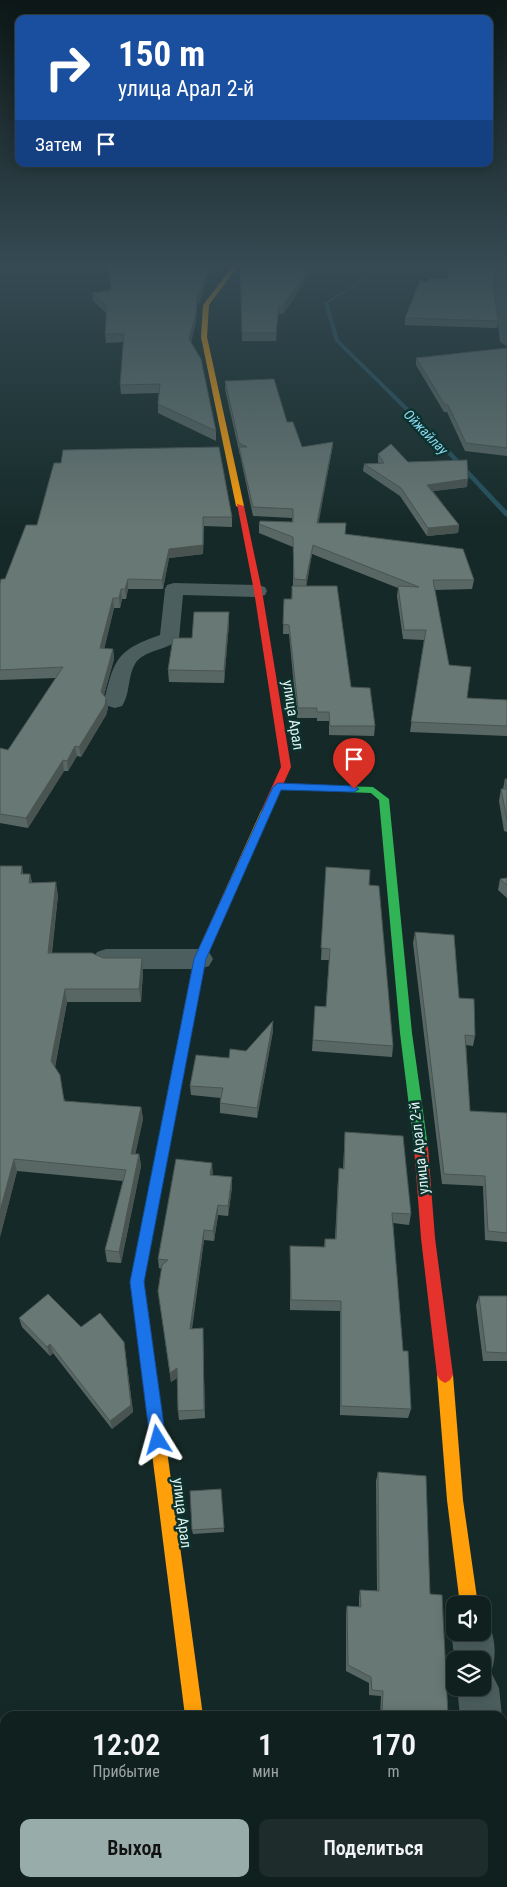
<!DOCTYPE html>
<html lang="ru">
<meta charset="utf-8">
<style>
:root{--surface:#10201e;--page:#1e2d2b;--text:#f1f3f6;--muted:#9ca3a4;--line:#303e3c;--accent:#98adaa}
body{margin:0;font-family:"Roboto Condensed",sans-serif;background:var(--page);color:var(--text);height:100vh;display:flex;flex-direction:column;font-size:19px;white-space:nowrap}
*{box-sizing:border-box;margin:0}
p{font-size:16px;color:var(--muted)}
.icon{flex:none;width:28px;height:28px;fill:none;stroke:currentColor;stroke-width:2;stroke-linecap:round;stroke-linejoin:round}
.map{position:relative;flex:1;overflow:hidden}
.side{position:absolute;left:0px;top:1711px;width:508px;height:176px;display:flex;flex-direction:column;background:var(--surface);border-radius:15px 15px 0 0;box-shadow:0 2px 12px #0003,0 0 0 1px var(--line)}
.side>*{flex:none}
.top-card{position:absolute;left:15px;top:15px;width:478px;height:152px;border-radius:10px;box-shadow:0 2px 12px #0003,0 0 0 1px var(--line);background:#1a4fa0;color:#fff;overflow:hidden}
.controls{position:absolute;left:446px;top:1596px;display:grid;gap:10px}
.controls a{display:grid;place-items:center;width:45px;height:45px;border-radius:10px;background:var(--surface);box-shadow:0 2px 12px #0003,0 0 0 1px var(--line);font-size:25px}
.pin{position:absolute;display:grid;place-items:center;width:42px;height:42px;color:#fff;margin:-51px -21px;border-radius:50% 50% 50% 0;rotate:-45deg;box-shadow:0 0 5px #0007}
.pin .icon{rotate:45deg}
.me{position:absolute;width:55px;margin:-28px;rotate:352deg;stroke-linejoin:round;filter:drop-shadow(0 0 4px #0008)}
.turn{display:flex;align-items:center;gap:18px;height:105px;padding:0 20px;font-size:22px}
.turn .icon{width:65px;height:65px;stroke-width:2.5}
.turn b{display:block;font-size:35px;line-height:42px}
.then{display:flex;align-items:center;height:48px;padding:0 20px;background:#0003;gap:10px;font-size:19px}
.eta{display:flex;justify-content:space-evenly;align-items:center;height:85px;text-align:center}
.eta b{font-size:30px;font-weight:600;line-height:35px}
.button{display:flex;gap:10px;margin-top:auto;padding:10px 20px}
.button a{flex:1;height:58px;border-radius:10px;background:var(--accent);color:#111;font-size:20px;font-weight:600;line-height:58px;text-align:center}
.button a+a{background:var(--page);color:var(--text)}
.map>svg:first-child{display:block}
.lines{fill:none;stroke-linecap:round;stroke-linejoin:round}
.stream{fill:#25515e;fill-rule:evenodd}
.street{fill:#4c5e5e;fill-rule:evenodd}
.fast{fill:#30b455;fill-rule:evenodd}
.slow{fill:#ff9f0a;fill-rule:evenodd}
.jam{fill:#e5322d;fill-rule:evenodd}
.wall{fill:#596764}
.shaded-wall{fill:#495451}
.building{fill:#687874;stroke:#495451}
.route{fill:#1a73e8;stroke:#114b97}
.labels{text-anchor:middle;stroke-width:5;stroke-linejoin:round;paint-order:stroke}
.far-water-label{font-size:14px;font-style:italic;fill:#88d7f1;stroke:#0d322e}
.street-label{font-size:15px;fill:#dff3f0;stroke:#0d322e}
</style>
<div class="map">
<svg width="507" height="1887" viewBox="0 0 507 1887">
<rect width="100%" height="100%" fill="#152a28"/>
<g class="lines">
<polygon class="stream" points="382,266 387,266 328,303 339,340 429,428 507,511 507,517 505,516 425,430 335,341 324,303"/>
<g class="street">
<polygon points="495,266 507,266 507,346 500,342 495,298"/>
<path d="M174,583L258,585L265,587L267,591L265,595L258,597L183,595L179,638C170,650 148,649 137,661C127,674 131,693 122,706L115,708L108,706L104,702C114,659 117,650 160,635L165,589L167,585Z"/>
<polygon points="106,949 200,949 209,952 213,959 209,966 200,969 106,969 97,966 93,959 97,952"/>
<path d="M482,1616L487,1617C494,1635 498,1654 491,1672L499,1688L502,1716H460L457,1688H482V1660H455V1662L451,1632L455,1623V1632H482Z"/>
<polygon points="502,1860 507,1862 507,1887 476,1887 476,1882 502,1882"/>
</g>
<g class="fast">
<polygon points="278,784 373,787 389,799 412,1033 428,1147 426,1151 421,1153 416,1151 414,1147 400,1033 379,800 371,793 275,789 273,787"/>
<polygon points="189,1009 193,1011 195,1014 144,1282 149,1318 147,1323 142,1325 137,1323 135,1318 130,1282 183,1014 185,1011"/>
<rect x="206" y="1882" width="20" height="5"/>
</g>
<g class="slow">
<polygon points="233,266 238,266 209,305 207,337 244,506 240,508 236,506 201,337 203,305"/>
<polygon points="266,808 271,811 206,959 195,1014 193,1017 185,1017 183,1014 194,959 261,811"/>
<polygon points="142,1311 147,1313 149,1318 203,1716 185,1716 135,1318 137,1313"/>
<polygon points="445,1367 450,1370 453,1375 463,1500 478,1605 460,1605 447,1500 437,1375 440,1370"/>
</g>
<g class="jam">
<polygon points="237,504 244,506 262,591 291,767 271,811 266,814 261,811 281,767 254,591"/>
<polygon points="421,1141 426,1143 428,1147 435,1238 453,1375 450,1380 445,1383 440,1380 437,1375 421,1238 414,1147 416,1143"/>
</g>
</g>
<g class="wall">
<polygon points="240,266 316,266 283,314 278,313 276,341 242,341"/>
<polygon points="447,279 494,291 498,321 497,328 405,325 405,318 428,282"/>
<polygon points="110,290 202,298 197,305 196,322 191,342 216,431 216,441 158,413 158,404 159,393 121,394 120,385 124,342 106,343 105,334 107,314 93,301 92,293"/>
<polygon points="507,348 507,456 465,451 447,412 444,412 416,365 416,358"/>
<polygon points="225,381 287,422 302,447 333,442 332,450 318,523 345,534 474,580 472,589 435,590 449,665 467,698 507,700 507,736 410,732 424,640 403,639 397,596 398,588 312,554 306,586 351,687 375,726 374,736 329,735 329,721 317,721 317,718 297,718 289,634 283,634 284,599 291,599 293,586 293,547 259,533 259,524 292,522 292,518 253,516 240,455 239,452 239,451 225,389"/>
<polygon points="378,454 408,462 467,487 433,491 459,525 458,533 427,536 400,496 363,471 364,464 379,463 378,462"/>
<polygon points="54,463 232,517 232,527 204,526 203,554 169,558 163,589 128,589 126,599 122,599 120,608 114,608 104,649 113,649 114,659 104,695 106,698 108,708 106,715 81,757 77,756 68,771 64,771 28,828 0,823 0,748 8,750 56,678 0,680 0,584 5,579 37,525"/>
<polygon points="229,612 229,623 224,683 169,682 168,670 192,638"/>
<polygon points="505,779 507,779 507,832 504,831 499,801 501,789 503,789"/>
<polygon points="22,866 23,874 30,874 32,883 58,895 52,953 103,958 143,971 141,1002 67,1002 55,1067 65,1101 141,1107 143,1119 135,1154 139,1154 141,1166 121,1263 107,1262 105,1250 123,1181 17,1171 0,1237"/>
<polygon points="326,867 369,885 393,1046 392,1057 312,1051 315,1006 326,1006 329,960 321,960"/>
<polygon points="507,878 507,898 498,890 500,879"/>
<polygon points="415,932 459,998 475,1036 473,1046 466,1045 470,1111 507,1113 507,1242 485,1240 483,1186 442,1184 413,943"/>
<polygon points="273,1021 273,1031 257,1118 220,1113 220,1103 221,1098 191,1095 190,1086 229,1058 246,1051"/>
<polygon points="345,1132 411,1214 409,1225 393,1223 403,1351 411,1409 408,1418 340,1415 340,1311 290,1310 290,1246 324,1247 325,1239 335,1239 338,1179 339,1168 343,1169"/>
<polygon points="212,1163 212,1175 232,1187 228,1216 218,1215 214,1241 204,1240 192,1329 203,1337 205,1418 179,1420 178,1411 177,1378 171,1382 158,1291 162,1269 159,1268 158,1259"/>
<polygon points="479,1296 507,1296 507,1361 483,1361 476,1305"/>
<polygon points="19,1318 81,1327 124,1342 133,1412 112,1429 53,1353 50,1356 22,1327"/>
<polygon points="378,1472 430,1594 448,1716 380,1716 381,1696 369,1695 369,1683 346,1671 346,1613 347,1606 359,1607 359,1597 360,1590 377,1591 376,1481"/>
<polygon points="221,1489 224,1532 193,1534 192,1530"/>
</g>
<g class="shaded-wall">
<polygon points="208,266 210,266 202,298 197,305 196,322 190,347 189,339 197,297"/>
<polygon points="311,266 316,266 283,314 283,306"/>
<polygon points="333,442 332,450 317,532 317,523"/>
<polygon points="468,479 467,487 427,492 427,485"/>
<polygon points="203,517 203,554 169,558 163,589 162,580 169,549"/>
<polygon points="459,525 458,533 427,536 428,528"/>
<polygon points="313,545 312,554 306,589 306,580"/>
<polygon points="128,579 128,589 126,599 125,589"/>
<polygon points="121,589 122,599 120,608 119,598"/>
<polygon points="113,598 114,608 102,658 100,648"/>
<polygon points="229,612 229,623 224,683 224,671"/>
<polygon points="113,649 114,659 102,702 101,692"/>
<polygon points="106,698 108,708 106,715 81,757 79,747"/>
<polygon points="75,746 77,756 68,771 67,761"/>
<polygon points="63,760 64,771 28,828 26,818"/>
<polygon points="30,874 33,887 29,883"/>
<polygon points="56,882 58,895 50,965 48,953"/>
<polygon points="142,958 143,971 141,1002 139,989"/>
<polygon points="65,989 67,1002 54,1073 51,1061"/>
<polygon points="273,1021 273,1031 257,1118 257,1108"/>
<polygon points="141,1107 143,1119 133,1166 131,1154"/>
<polygon points="139,1154 141,1166 121,1263 119,1252"/>
<polygon points="14,1159 17,1171 0,1237 0,1211"/>
<polygon points="212,1163 213,1173 210,1185 210,1175"/>
<polygon points="232,1177 232,1187 228,1216 228,1206"/>
<polygon points="218,1205 218,1215 214,1241 213,1231"/>
<polygon points="204,1230 204,1240 190,1338 190,1329"/>
<polygon points="203,1328 203,1337 205,1418 204,1410"/>
<polygon points="124,1342 133,1412 112,1429 110,1421"/>
<polygon points="50,1344 53,1353 50,1356 47,1347"/>
<polygon points="177,1368 178,1377 171,1382 170,1373"/>
</g>
<g class="building">
<polygon points="108,266 208,266 202,290 197,297 196,314 189,339 201,359 216,431 158,404 160,384 120,385 124,334 105,334 107,307 92,293 111,290"/>
<polygon points="240,266 311,266 283,306 279,306 276,333 242,333"/>
<polygon points="450,266 494,266 494,291 498,321 405,318 420,281 428,282 430,278 447,279"/>
<polygon points="507,348 507,448 466,443 448,405 445,405 416,358"/>
<polygon points="274,379 287,422 293,422 302,447 333,442 317,523 346,523 345,534 463,549 474,580 433,580 449,665 471,667 467,698 507,700 507,726 411,722 426,630 404,630 398,586 419,587 313,545 306,580 294,579 293,537 259,524 260,521 293,522 293,509 253,507 239,447 247,447 239,443 225,381"/>
<polygon points="391,444 408,462 467,460 468,479 427,485 459,525 428,528 401,488 364,464 384,463 378,454"/>
<polygon points="219,447 232,517 203,517 203,545 169,549 162,580 128,579 125,589 121,589 119,598 113,598 100,648 113,649 101,692 106,698 105,705 79,747 75,746 67,761 63,760 26,818 0,814 0,748 8,750 63,667 0,670 0,584 1,579 5,579 26,525 37,525 54,463 61,463 63,450"/>
<polygon points="292,586 337,586 351,687 370,688 375,726 330,726 329,712 317,712 317,708 298,708 289,625 283,624 284,599 292,599"/>
<polygon points="194,612 229,612 224,671 168,670 173,638 192,638"/>
<polygon points="505,779 507,779 507,820 501,789 506,789"/>
<polygon points="0,866 22,866 21,874 30,874 29,883 56,882 48,953 92,953 103,958 142,958 139,989 65,989 51,1061 60,1075 64,1101 141,1107 131,1154 139,1154 119,1252 105,1250 126,1170 14,1159 0,1211"/>
<polygon points="326,867 370,870 369,885 379,886 393,1046 313,1040 315,1006 326,1007 330,949 321,948"/>
<polygon points="507,878 507,885 500,879"/>
<polygon points="415,932 454,935 459,998 474,999 475,1036 465,1035 470,1111 507,1113 507,1233 488,1231 485,1176 444,1174"/>
<polygon points="273,1021 257,1108 220,1103 223,1088 190,1086 196,1055 229,1058 230,1049 246,1051"/>
<polygon points="345,1132 403,1136 411,1214 392,1213 403,1351 408,1351 411,1409 341,1406 341,1301 291,1300 290,1246 325,1247 325,1239 336,1239 339,1168 344,1169"/>
<polygon points="176,1159 212,1163 210,1175 232,1177 228,1206 218,1205 213,1231 204,1230 190,1329 203,1328 204,1410 178,1411 177,1368 170,1373 158,1291 162,1265 168,1260 158,1259"/>
<polygon points="48,1294 81,1327 100,1313 124,1342 131,1405 110,1421 50,1344 47,1347 19,1318"/>
<polygon points="479,1296 507,1296 507,1353 486,1352"/>
<polygon points="378,1472 426,1476 430,1594 442,1595 448,1716 382,1716 383,1691 372,1690 371,1677 348,1665 347,1606 361,1607 360,1590 379,1591"/>
<polygon points="221,1489 224,1528 192,1530 190,1491"/>
<rect x="360" y="1882" width="114" height="5"/>
</g>
<linearGradient id="sky" x2="0" y2="1"><stop stop-color="#0c1716"/><stop offset="0.5" stop-color="#354a53"/><stop offset="1" stop-color="#354a53" stop-opacity="0"/></linearGradient>
<rect width="507" height="530" fill="url(#sky)"/>
<polygon class="route" points="278,783 354,786 359,789 354,792 281,790 206,959 144,1282 166,1440 163,1446 158,1448 152,1446 150,1440 130,1282 194,959 273,787"/>
<g class="labels">
<g class="far-water-label">
<text transform="translate(426 432) rotate(46)" y="5">Ойжайлау</text>
</g>
<g class="street-label">
<text transform="translate(293 715) rotate(81)" y="5">улица Арал</text>
<text transform="translate(419 1148) rotate(-96)" y="5">улица Арал 2-й</text>
<text transform="translate(182 1513) rotate(83)" y="5">улица Арал</text>
</g>
</g>
</svg>
<div class="controls">
<a><svg class="icon" aria-label="sound" viewBox="0 0 24 24"><path d="M4 9h4l5-4v14l-5-4H4zM17 9q2 3 0 6"/></svg></a>
<a><svg class="icon" aria-label="layers" viewBox="0 0 24 24"><path d="M12 4l9 5-9 5-9-5zM3 14l9 5 9-5"/></svg></a>
</div>
<div class="pin" style="left:354px;top:789px;background:#d93025"><svg class="icon" aria-label="arrive" viewBox="0 0 24 24"><path d="M6 21V4h12l-3 4 3 4H6"/></svg></div>
<svg class="me" style="left:158px;top:1440px" viewBox="-20 -20 40 40"><path d="M0-17L14 15 0 8-14 15z" fill="#1a73e8" stroke="#fff" stroke-width="4"/></svg>
<div class="top-card">
<div class="turn"><svg class="icon" aria-label="right" viewBox="0 0 24 24"><path d="M7 20v-9h11M14 6l5 5-5 5"/></svg><div><b>150 m</b>улица Арал 2-й</div></div>
<div class="then">Затем<svg class="icon" aria-label="arrive" viewBox="0 0 24 24"><path d="M6 21V4h12l-3 4 3 4H6"/></svg></div>
</div>
<section class="side">
<div class="eta">
<div><b>12:02</b><p>Прибытие</p></div>
<div><b>1</b><p>мин</p></div>
<div><b>170</b><p>m</p></div>
</div>
<div class="button"><a>Выход</a><a>Поделиться</a></div>
</section>
</div>
